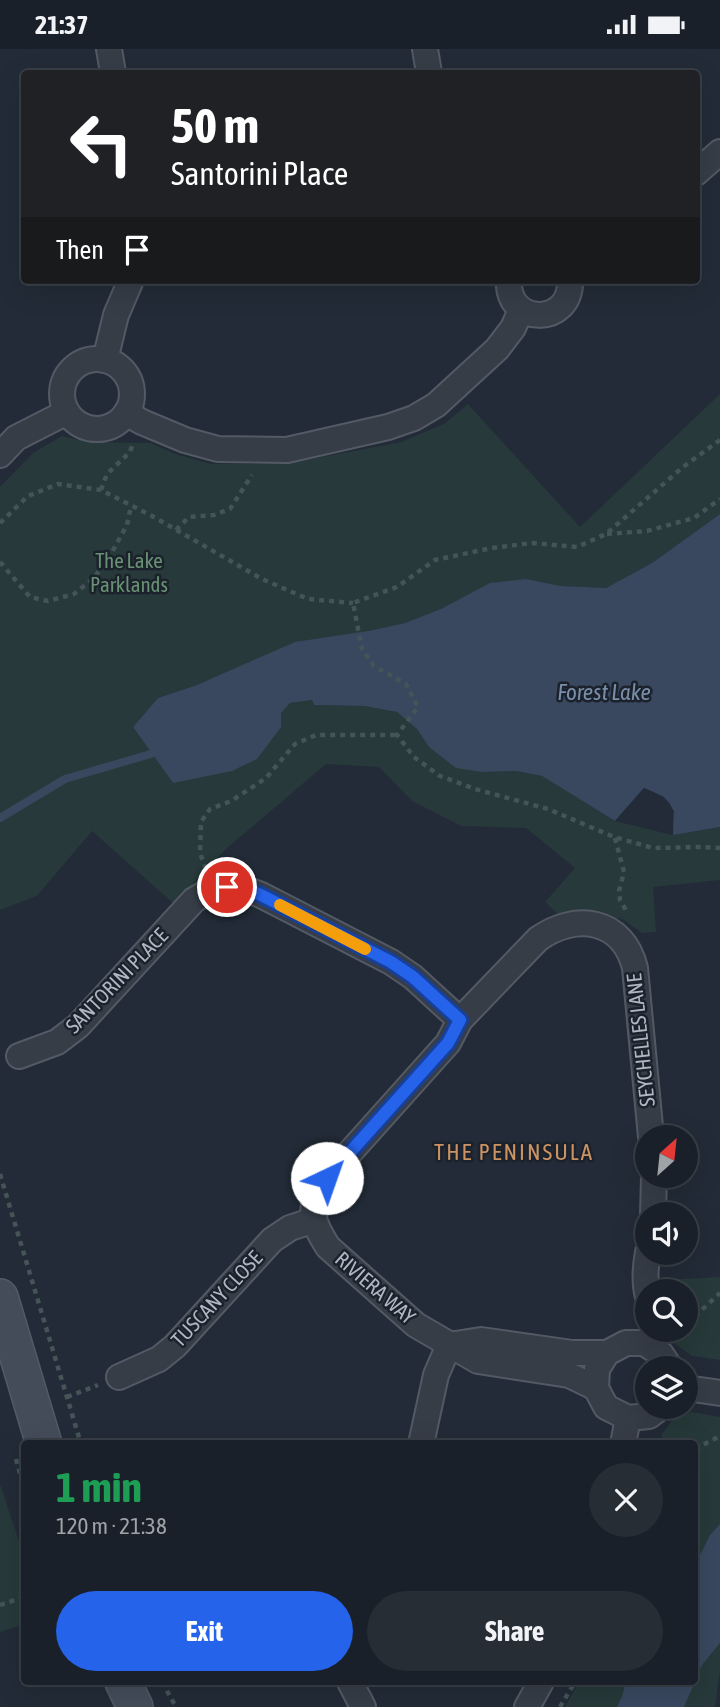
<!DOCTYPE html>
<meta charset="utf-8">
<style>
:root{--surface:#1a2029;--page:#272d35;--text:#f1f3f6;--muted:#9fa3a8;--line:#383e46;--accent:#2563eb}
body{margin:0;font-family:"Asap Condensed",sans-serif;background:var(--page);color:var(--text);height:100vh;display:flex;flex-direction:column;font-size:26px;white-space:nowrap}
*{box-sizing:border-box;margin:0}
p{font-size:23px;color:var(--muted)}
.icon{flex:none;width:38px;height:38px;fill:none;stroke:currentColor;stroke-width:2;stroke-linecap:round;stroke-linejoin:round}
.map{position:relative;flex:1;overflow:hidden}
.panel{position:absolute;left:21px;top:1391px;width:677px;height:245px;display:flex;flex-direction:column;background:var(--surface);border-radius:7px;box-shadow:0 7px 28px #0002,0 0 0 2px var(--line)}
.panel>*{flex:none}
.hud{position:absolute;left:21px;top:21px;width:679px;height:214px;border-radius:7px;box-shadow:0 7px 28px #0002,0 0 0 2px var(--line);background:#202124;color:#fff;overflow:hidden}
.needle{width:46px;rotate:27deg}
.controls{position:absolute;left:635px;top:1076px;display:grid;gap:14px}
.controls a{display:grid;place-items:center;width:63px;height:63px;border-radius:50%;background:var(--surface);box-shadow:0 7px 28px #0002,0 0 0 2px var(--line);font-size:35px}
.pin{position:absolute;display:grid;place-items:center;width:60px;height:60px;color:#fff;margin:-30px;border:4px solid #fff;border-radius:50%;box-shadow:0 2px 7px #0007}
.me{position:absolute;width:77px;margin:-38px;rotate:42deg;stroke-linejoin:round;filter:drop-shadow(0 0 5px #0008)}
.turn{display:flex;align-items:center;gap:24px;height:147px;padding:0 35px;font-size:32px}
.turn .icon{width:91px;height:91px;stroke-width:2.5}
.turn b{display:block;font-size:49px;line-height:60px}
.then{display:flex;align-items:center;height:66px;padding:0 35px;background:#0003;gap:14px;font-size:26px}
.round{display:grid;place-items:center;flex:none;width:74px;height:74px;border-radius:37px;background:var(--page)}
.headline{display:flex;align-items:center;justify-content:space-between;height:119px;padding:0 35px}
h1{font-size:42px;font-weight:700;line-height:52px;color:#1e9e55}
.cta{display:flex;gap:14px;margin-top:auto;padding:14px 35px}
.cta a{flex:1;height:80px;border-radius:42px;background:var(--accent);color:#fff;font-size:28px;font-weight:700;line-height:80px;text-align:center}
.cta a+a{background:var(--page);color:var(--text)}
.status{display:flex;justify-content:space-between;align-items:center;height:49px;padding:0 35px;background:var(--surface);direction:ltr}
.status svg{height:19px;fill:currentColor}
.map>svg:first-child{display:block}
.green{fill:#27393a}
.water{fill:#39485f}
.pier{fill:#222b37}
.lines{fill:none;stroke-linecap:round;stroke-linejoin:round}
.stream{stroke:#39485f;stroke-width:8}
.street-casing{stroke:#535a65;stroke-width:28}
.secondary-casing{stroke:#535a65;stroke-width:38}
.path{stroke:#445457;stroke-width:4.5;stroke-dasharray:5 5;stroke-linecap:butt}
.street{stroke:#363d47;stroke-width:24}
.secondary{stroke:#444c5a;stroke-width:35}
.route-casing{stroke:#184099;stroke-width:18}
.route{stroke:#2563eb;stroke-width:12}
.slow{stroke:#f59e0b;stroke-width:12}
.labels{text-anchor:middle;stroke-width:5;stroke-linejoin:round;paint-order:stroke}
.park-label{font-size:21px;fill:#699274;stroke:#1b222c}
.street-label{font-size:21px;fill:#b0b7c4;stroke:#1b222c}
.water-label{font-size:23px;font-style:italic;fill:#7a8eaa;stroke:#1b222c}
.neighbourhood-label{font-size:23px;letter-spacing:2px;fill:#cb9364;stroke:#1b222c}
</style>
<div class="status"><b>21:37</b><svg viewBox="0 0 49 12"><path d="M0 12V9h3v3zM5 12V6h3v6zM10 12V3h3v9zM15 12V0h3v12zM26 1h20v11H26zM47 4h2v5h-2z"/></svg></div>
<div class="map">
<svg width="720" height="1658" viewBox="0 0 720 1658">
<rect width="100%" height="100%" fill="#222b37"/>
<g class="green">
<polygon points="720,345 720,465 652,514 606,539 561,537 526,530 443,559 405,574 368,582 235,620 197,636 158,649 133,678 173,734 281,664 290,654 312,651 314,656 364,657 397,663 417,680 429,698 482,723 516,722 542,727 615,772 672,786 720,778 720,831 653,838 656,883 642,884 622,870 591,865 562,869 545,853 575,819 526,779 461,777 412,752 379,718 326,715 226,800 174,855 92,782 37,847 0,861 0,438 33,404 62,387 87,393 151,394 175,405 211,415 291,414 401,393 444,375 468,355 580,478"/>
<polygon points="720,1228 720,1311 692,1307 667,1289 666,1281 686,1281 686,1242 662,1242 661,1231"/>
<polygon points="692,1363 720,1368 720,1475 710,1486 700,1506 695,1511 695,1395 660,1395 662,1385 674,1369"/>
<polygon points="0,1435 24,1508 24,1575 0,1583"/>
<polygon points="720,1594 720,1622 715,1658 684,1658 702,1616"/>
<polygon points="579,1633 626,1633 622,1647 617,1658 565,1658"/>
</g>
<g class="water">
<path d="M720,465V778L673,786C674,754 674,752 644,739L615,772L542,727L516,722L482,723L456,719L429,698L417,680L397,663L364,657L314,656L312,651L290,654L281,664V678L257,710L232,722L173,734L133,678L158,649L197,636L295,593L368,582L405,574L443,559L490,534L526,530L561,537L606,539L652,514Z"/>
<polygon points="720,1475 720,1594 702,1616 695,1632 695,1511 700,1506 710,1486"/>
<polygon points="626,1633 695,1633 684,1658 617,1658 622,1647"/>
</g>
<polygon class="pier" points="644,739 664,748 674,762 672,786 669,785 670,763 662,751 645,743 619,773 615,772"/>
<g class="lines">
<polyline class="stream" points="0,769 65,730 161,702"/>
<g class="street-casing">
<g id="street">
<polyline points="109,0 113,24"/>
<polyline points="425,0 429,24"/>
<polyline points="696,124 720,103"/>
<path d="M509,231C506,277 572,278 570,231"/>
<circle cx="97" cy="345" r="35"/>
<polyline points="105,311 116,266 131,231"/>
<polyline points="126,364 142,373 185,391 218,400 287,401 388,378 414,369 436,356 497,300 513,279 521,261"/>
<polyline points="0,406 16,389 67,363"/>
<path d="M19,1007L57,993L78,977L194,851C218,835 235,835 261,846L391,913L413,928L460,971"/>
<polyline points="653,1166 654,1127"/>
<path d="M648,1203C645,1219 644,1233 648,1248"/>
<polyline points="449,1296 481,1291 572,1304 607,1304"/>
<polyline points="119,1328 159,1310 175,1297 272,1191 290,1179 314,1171"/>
<path d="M596,1339L569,1326L478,1312L416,1276L328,1198C309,1168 308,1158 327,1129L448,994L460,971L538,890C576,863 623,870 635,919L651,1088"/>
<polyline points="686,1339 720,1344"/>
<polyline points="661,1358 649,1367 628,1369 606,1358 596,1339 597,1320 607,1304 626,1294 644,1294 661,1305 671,1320"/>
<polyline points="421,1395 436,1326 449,1296"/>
<polyline points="623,1395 628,1369"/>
<polyline points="350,1633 363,1658"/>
<polyline points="527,1658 541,1633"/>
</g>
</g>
<g class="secondary-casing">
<g id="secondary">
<polyline points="0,1248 44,1395"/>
<polyline points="123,1633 135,1658"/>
</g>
</g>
<g class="path">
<polyline points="720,391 683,418 606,485 577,498 532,494 492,499 435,511 397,538 353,554 362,600 374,617 406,635 418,658 397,686 414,708 440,727 475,740 548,760 614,788 653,799 701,798 720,799"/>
<polyline points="101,441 107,425 130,403 133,394"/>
<polyline points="0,474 28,447 58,435 101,441 152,467 262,530 308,550 353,554"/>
<polyline points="176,481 189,468 214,466 230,460 252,426"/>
<polyline points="607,485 647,482 694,469 720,450"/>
<polyline points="0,513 30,548 48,552 74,545 94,529 112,503 127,476 131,457"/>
<polyline points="615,789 624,823 619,842 620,851 627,863"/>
<polyline points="206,820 200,804 201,773 210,760 231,752 266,729 295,695 316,686 397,686"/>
<polyline points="0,1125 81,1395"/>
<polyline points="686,1270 692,1270 720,1244"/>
<polyline points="67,1348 98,1336"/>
<polyline points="695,1400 720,1387"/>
<polyline points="16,1410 24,1440"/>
<polyline points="0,1556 24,1548"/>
<polyline points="162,1633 176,1658"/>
<polyline points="560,1658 575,1633"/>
</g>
<use href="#street" class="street"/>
<use href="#secondary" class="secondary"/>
</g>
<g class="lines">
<g class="route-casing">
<polyline id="route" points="227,838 244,839 261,846 391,913 413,928 460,971 448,994 327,1129"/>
</g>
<use href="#route" class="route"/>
<polyline class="slow" points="280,856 365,900"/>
</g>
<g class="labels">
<g class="park-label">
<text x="129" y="519">The Lake<tspan x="129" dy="24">Parklands</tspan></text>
</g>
<g class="street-label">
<text transform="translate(117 932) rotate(-46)" y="7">SANTORINI PLACE</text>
<text transform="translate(641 991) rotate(-96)" y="7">SEYCHELLES LANE</text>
<text transform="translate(375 1239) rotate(41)" y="7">RIVIERA WAY</text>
<text transform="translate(217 1250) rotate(-47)" y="7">TUSCANY CLOSE</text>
</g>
<g class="water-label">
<text x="604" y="651">Forest Lake</text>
</g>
<g class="neighbourhood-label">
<text x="514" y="1111">THE PENINSULA</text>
</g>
</g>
</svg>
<div class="controls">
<a><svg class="needle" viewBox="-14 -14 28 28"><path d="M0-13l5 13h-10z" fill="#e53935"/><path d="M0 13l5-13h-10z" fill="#9fa3a8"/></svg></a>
<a><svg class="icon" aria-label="sound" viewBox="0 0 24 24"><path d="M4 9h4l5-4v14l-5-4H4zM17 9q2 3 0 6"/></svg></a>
<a><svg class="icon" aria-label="search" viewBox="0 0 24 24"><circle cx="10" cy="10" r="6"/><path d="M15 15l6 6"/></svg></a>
<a><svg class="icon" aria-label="layers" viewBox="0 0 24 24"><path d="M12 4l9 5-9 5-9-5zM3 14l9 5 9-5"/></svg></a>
</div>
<div class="pin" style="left:227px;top:838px;background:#d93025"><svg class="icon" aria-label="arrive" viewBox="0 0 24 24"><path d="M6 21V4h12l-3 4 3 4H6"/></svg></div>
<svg class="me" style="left:327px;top:1129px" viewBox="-20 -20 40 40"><circle r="19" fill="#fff"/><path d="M0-13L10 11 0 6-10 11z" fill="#2563eb"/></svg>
<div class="hud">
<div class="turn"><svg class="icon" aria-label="left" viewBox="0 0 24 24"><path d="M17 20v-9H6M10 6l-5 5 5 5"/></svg><div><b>50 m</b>Santorini Place</div></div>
<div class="then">Then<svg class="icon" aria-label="arrive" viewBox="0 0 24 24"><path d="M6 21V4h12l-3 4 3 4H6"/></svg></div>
</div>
<section class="panel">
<div class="headline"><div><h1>1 min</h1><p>120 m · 21:38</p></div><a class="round"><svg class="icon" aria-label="close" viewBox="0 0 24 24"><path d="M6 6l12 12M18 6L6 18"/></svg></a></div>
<div class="cta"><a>Exit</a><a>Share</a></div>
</section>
</div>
